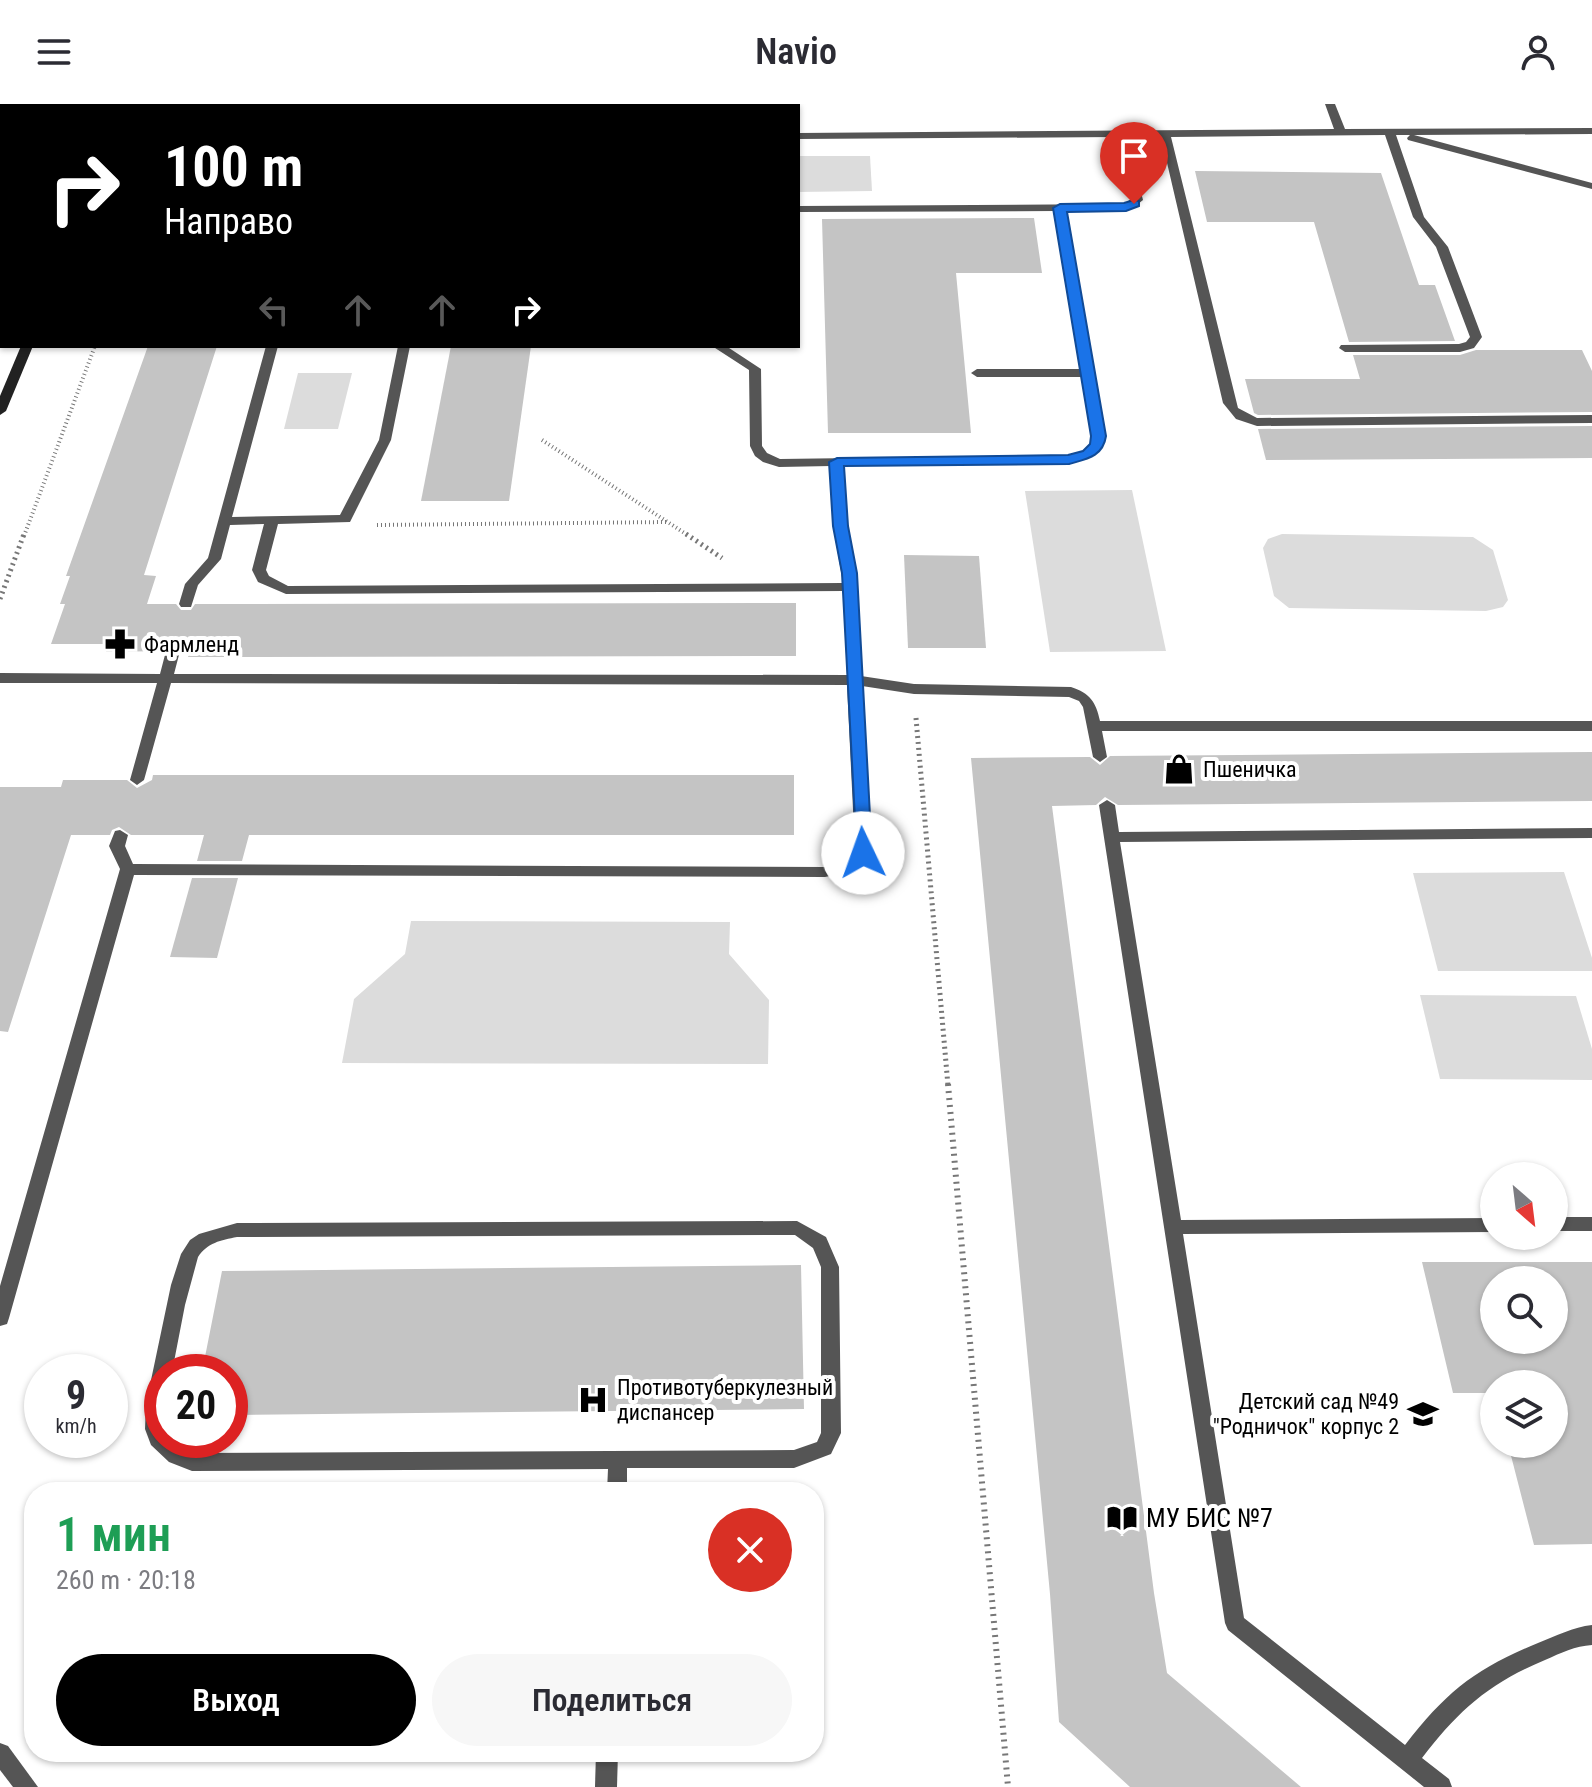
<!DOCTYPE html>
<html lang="ru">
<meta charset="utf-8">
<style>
:root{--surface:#fff;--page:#f7f7f7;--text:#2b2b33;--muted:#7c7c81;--accent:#000}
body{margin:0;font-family:"Roboto Condensed",sans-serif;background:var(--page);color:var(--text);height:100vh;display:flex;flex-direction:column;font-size:30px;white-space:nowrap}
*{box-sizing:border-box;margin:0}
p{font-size:26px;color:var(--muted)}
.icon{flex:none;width:44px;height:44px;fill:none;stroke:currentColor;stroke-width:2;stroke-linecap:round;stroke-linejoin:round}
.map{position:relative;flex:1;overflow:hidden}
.details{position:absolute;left:24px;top:1378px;width:800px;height:280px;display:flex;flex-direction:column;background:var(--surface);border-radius:32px;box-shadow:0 2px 6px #0004}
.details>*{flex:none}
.banner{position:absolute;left:0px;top:0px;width:800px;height:244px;box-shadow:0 2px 6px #0004;background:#000;color:#fff;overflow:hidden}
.needle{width:52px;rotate:152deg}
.controls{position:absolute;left:1480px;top:1058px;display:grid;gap:16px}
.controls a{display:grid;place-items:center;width:88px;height:88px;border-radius:50%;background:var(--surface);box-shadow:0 2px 6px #0004;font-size:40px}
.speed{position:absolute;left:24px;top:1250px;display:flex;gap:16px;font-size:40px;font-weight:700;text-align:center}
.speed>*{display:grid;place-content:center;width:104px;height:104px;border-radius:50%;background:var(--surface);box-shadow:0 2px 6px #0004;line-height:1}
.speed small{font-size:20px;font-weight:400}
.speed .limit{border:12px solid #d22;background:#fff;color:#111}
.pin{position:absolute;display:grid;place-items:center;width:68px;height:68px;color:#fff;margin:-82px -34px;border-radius:50% 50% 50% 0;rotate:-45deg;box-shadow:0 0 8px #0007}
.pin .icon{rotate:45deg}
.me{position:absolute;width:88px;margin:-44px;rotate:357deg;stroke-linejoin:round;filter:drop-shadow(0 0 6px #0008)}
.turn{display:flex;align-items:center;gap:28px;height:168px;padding:0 32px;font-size:36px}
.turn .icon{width:104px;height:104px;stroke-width:2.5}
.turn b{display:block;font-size:56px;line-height:68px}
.lanes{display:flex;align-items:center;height:76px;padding:0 32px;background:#0003;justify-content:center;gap:40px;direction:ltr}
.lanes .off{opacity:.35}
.round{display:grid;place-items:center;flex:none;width:84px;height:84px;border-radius:42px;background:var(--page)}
.summary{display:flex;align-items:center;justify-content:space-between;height:136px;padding:0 32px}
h1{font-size:48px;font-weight:600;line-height:60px;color:#1e9e55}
.button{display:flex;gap:16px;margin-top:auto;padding:16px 32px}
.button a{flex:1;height:92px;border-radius:48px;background:var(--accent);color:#fff;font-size:32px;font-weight:600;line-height:92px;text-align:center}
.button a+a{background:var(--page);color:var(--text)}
header{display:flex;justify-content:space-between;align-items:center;height:104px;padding:0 32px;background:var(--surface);font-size:36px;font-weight:600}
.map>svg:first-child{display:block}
.green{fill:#dcdcdc}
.building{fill:#c4c4c4;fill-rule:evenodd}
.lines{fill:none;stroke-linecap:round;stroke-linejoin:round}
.path-far2{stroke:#777;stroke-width:4;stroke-dasharray:1 3;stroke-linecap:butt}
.path-far1{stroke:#777;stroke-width:5;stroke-dasharray:2 4;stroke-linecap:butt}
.path{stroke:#777;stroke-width:6;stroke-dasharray:2 5;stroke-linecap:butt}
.lane{fill:#555;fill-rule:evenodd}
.secondary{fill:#222;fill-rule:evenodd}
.route{fill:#1a73e8;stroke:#114b97;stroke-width:2}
.labels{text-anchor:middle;stroke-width:8;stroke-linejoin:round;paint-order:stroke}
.poi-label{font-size:22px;fill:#000;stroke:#fff;text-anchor:start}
.near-poi-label{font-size:26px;fill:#000;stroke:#fff;text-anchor:start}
</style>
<header><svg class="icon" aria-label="menu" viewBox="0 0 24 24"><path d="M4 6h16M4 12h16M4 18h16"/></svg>Navio<svg class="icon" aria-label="person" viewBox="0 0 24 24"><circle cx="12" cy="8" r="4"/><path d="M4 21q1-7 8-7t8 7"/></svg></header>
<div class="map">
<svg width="1592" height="1683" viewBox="0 0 1592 1683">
<rect width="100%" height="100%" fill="#fff"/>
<g class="green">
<polygon points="798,52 870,52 872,87 798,88"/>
<polygon points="298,269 352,269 338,325 284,325"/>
<polygon points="1132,386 1166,547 1050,548 1025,387"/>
<polygon points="1282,430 1473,433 1493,446 1508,496 1503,503 1486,507 1289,504 1274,492 1263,444 1268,435"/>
<polygon points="1564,768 1592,854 1592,867 1438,867 1413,769"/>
<polygon points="411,817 730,818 729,850 769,896 768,960 342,959 354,895 405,850"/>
<polygon points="1420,891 1576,892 1592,945 1592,976 1440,975"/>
</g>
<g class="building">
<polygon points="1195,67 1381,69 1419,181 1435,181 1455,237 1349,238 1314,118 1207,118"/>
<polygon points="1034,114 1042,169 956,169 971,329 828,329 822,115"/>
<polygon points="148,242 217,242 144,471 156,472 147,500 176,500 181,506 191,506 195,500 796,499 796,552 188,553 190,547 183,547 173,539 163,547 106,548 109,540 51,540 65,500 60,500 70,472 66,472"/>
<polygon points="451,242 531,242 509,397 421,397"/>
<polygon points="1476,246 1582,246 1592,267 1592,308 1258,311 1254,309 1245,275 1360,275 1353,251 1460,251"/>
<polygon points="1592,322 1592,354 1266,356 1258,325"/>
<polygon points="904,451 979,452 986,544 908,544"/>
<polygon points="1592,648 1592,697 1118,701 1105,693 1096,701 1052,702 1154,1489 1167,1569 1301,1683 1130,1683 1059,1618 1050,1490 971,654 1090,653 1100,661 1110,652"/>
<polygon points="153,671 794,671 794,731 249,731 242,757 197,757 204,731 131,731 119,723 112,726 110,731 71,731 8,928 0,927 0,683 61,683 63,676 127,676 137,684 152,676"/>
<polygon points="192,774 238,774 217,854 170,853"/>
<path d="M1422,1158H1592V1440L1534,1441L1508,1340H1554V1280H1494V1289H1453ZM1494,1176H1554V1236H1494Z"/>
<polygon points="801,1161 804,1305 230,1311 230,1268 202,1268 222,1167"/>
</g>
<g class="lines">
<g class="path-far2">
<polyline points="542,336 689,432"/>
<polyline points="377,421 667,418"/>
<polyline points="24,432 95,242"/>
</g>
<g class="path-far1">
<polyline points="686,430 722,454"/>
<polyline points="0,495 24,430"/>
<polyline points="916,614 948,982"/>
</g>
<polyline class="path" points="948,980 1008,1683"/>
<g class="lane">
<path d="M1325,0H1335L1345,25L1592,24V30L1414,31L1592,79V85L1408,36L1407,34L1410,31H1396L1424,113L1448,143L1482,233L1474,244L1460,248H1345L1339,244L1341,241L1459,240L1466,238L1470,233L1436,143L1413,113L1385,31L1171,33L1238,304L1257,314L1592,311V319L1257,322L1236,315L1223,299L1161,33H1127L1143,96C1124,113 1091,107 1066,107L1105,332C1101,352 1087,354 1069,359L844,362L847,422L856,469L861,572L914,580L1071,583C1090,589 1096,598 1100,617H1592V627H1102L1107,653L1100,658L1093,653L1083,603L1079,597L1069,593L914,590L862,582L871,749C858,767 845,769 825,773L134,771L9,1214L7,1220L0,1222V1182L120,765L109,742L115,727L120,726L128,731L125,742L133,760L825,763L844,759L855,747L847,581L171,579L144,676L137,681L130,676L157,579H0V569L160,570L166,547L173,542L180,547L174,570L847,571L843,487L286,490L258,478L252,466L264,420L230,421L221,455L198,481L191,503H181L179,500L185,480L208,454L266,242H278L232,413L340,411L379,336L398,242H410L391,336L350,418L278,420L266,466L269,472L288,482L843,479L833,422L831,362L779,363L763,358L755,352L750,342L749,266L712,242H726L761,265L762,342L767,349L780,355L1069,351C1082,348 1090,346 1093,332L1083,273H977L971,269L977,265H1082L1055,107L798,108V102L1124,100L1131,95L1116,33L798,35V29L1334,25Z"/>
<path d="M1107,696L1115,701L1119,728L1592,724V734L1120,738L1181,1116L1494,1114V1128L1183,1130L1244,1514L1405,1641C1447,1587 1475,1565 1538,1539C1556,1532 1573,1523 1592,1521V1541C1575,1542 1561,1549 1545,1556C1489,1579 1458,1607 1422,1654L1449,1675L1452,1683H1424L1228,1526L1225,1519L1099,701Z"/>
<rect x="1554" y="1113" width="38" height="14"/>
<path d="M797,1117L826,1133L839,1163L841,1329L831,1350L794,1364H627V1388H607L608,1365L192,1367L169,1358L151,1341L145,1325L146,1300L171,1181L181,1150L190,1136L199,1130L237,1119ZM795,1131L813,1144L821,1163V1329L817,1338L794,1346L193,1349L170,1336H162V1268H172L185,1201L198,1153C207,1139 221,1136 237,1133Z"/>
<polygon points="0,1639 8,1642 38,1683 13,1683 0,1666"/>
<polygon points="596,1648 618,1648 617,1683 595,1683"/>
</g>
<polygon class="secondary" points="21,242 33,242 6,307 0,311 0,292"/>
</g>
<path class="route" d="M1134,96L1139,97V102L1126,107L1067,108L1106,332C1103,353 1086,355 1069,360L844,362L848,422L857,469L872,749L863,755L857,753L842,469L833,422L829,358L837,354L1068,351L1083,347L1090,340L1091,332L1053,104L1060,100L1124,99Z"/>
<defs>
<g id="pharmacy-bare" transform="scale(2.4)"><path d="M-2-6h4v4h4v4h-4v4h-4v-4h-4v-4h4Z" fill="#000" stroke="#fff" stroke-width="2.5" paint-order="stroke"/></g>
<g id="shop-bare" transform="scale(2.4)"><path d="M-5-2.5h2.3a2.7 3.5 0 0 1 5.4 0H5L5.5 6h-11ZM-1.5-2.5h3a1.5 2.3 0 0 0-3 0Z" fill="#000" stroke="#fff" stroke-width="2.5" paint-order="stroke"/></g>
<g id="hospital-bare" transform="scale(2.4)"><path d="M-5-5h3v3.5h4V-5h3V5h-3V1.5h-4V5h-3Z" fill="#000" stroke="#fff" stroke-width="2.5" paint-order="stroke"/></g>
<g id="school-bare" transform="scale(2.4)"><path d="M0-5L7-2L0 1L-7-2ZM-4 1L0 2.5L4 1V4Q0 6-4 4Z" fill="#000" stroke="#fff" stroke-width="2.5" paint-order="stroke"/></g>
<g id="library-bare" transform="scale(2.4)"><path d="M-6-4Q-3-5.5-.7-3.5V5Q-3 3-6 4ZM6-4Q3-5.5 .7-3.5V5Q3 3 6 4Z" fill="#000" stroke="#fff" stroke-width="2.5" paint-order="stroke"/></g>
</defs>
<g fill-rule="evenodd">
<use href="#pharmacy-bare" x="120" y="540"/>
<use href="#shop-bare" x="1179" y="665"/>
<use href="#hospital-bare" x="593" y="1296"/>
<use href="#school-bare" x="1423" y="1310"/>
<use href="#library-bare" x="1122" y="1414"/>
</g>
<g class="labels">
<g class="poi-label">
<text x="144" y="548">Фармленд</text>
<text x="1203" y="673">Пшеничка</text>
<text x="617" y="1291">Противотуберкулезный<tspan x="617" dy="25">диспансер</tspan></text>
<text x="1399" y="1305" text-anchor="end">Детский сад №49<tspan x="1399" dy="25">"Родничок" корпус 2</tspan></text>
</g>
<g class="near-poi-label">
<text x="1146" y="1423">МУ БИС №7</text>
</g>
</g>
</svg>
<div class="controls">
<a><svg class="needle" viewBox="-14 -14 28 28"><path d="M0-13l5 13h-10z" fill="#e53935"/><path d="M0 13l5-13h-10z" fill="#7c7c81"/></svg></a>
<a><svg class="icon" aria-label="search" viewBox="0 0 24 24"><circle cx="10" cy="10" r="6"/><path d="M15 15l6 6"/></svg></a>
<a><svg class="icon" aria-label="layers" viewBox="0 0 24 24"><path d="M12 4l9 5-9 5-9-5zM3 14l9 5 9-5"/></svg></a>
</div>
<div class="speed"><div>9<small>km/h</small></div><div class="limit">20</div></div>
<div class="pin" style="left:1134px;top:100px;background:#d93025"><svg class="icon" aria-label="arrive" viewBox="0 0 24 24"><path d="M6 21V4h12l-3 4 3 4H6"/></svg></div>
<svg class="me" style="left:863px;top:749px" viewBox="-20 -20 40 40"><circle r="19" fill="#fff"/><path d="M0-13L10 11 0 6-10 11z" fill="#1a73e8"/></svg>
<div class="banner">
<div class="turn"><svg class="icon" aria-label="right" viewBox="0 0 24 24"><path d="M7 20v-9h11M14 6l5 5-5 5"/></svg><div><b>100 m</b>Направо</div></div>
<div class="lanes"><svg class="icon off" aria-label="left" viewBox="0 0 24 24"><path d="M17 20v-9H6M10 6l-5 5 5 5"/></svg><svg class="icon off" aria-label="ahead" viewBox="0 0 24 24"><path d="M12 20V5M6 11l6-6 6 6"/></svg><svg class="icon off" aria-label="ahead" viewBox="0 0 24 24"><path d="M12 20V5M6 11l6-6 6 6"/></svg><svg class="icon" aria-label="right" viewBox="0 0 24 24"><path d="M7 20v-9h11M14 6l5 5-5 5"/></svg></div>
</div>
<section class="details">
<div class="summary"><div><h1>1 мин</h1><p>260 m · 20:18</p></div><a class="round" style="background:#d93025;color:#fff"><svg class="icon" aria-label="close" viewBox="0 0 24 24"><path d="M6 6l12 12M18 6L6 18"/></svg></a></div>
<div class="button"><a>Выход</a><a>Поделиться</a></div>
</section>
</div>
